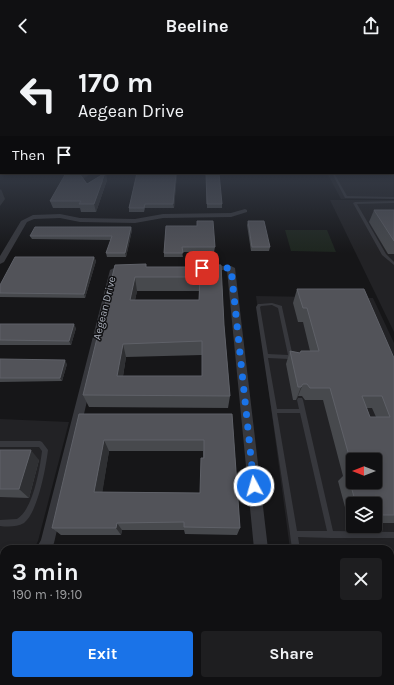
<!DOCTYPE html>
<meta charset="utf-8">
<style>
:root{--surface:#101012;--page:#1e1e20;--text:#f1f3f6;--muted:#9c9d9f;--line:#303032;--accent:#1a73e8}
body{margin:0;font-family:Karla,sans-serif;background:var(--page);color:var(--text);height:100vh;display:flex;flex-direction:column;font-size:15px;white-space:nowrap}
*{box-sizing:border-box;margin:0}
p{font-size:13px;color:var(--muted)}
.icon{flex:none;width:22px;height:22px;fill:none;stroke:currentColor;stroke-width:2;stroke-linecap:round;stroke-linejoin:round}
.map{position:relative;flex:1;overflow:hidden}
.side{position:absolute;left:0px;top:493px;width:394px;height:140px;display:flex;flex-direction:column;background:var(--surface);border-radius:12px 12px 0 0;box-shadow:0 2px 6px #0003,0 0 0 1px var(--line)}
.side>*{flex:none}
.top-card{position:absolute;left:0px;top:0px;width:394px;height:122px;box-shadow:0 2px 6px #0003,0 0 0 1px var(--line);background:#101012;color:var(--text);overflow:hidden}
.needle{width:26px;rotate:270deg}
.controls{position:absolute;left:346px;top:401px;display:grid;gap:8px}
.controls a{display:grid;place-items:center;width:36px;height:36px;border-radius:4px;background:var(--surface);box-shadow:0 2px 6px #0003,0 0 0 1px var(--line);font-size:20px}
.pin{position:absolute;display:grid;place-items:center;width:34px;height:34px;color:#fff;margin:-17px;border-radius:8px;box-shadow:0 2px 6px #0006}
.me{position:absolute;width:44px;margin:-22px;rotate:354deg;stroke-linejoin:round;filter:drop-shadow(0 0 3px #0008)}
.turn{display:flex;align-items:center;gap:14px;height:84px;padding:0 12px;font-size:18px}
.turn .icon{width:52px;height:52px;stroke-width:2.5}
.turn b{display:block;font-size:28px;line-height:34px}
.then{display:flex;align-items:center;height:38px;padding:0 12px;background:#0003;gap:8px;font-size:15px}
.round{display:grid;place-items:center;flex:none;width:42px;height:42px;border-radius:4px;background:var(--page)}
.overview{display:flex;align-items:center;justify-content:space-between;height:68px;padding:0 12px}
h1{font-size:24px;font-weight:700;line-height:30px}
.cta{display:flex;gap:8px;margin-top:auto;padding:8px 12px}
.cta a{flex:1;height:46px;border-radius:4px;background:var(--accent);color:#fff;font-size:16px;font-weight:700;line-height:46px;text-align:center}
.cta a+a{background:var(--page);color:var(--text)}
header{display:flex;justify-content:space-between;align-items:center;height:52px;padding:0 12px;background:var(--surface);font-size:18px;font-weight:700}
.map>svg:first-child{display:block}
.built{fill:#222225;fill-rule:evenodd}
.green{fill:#1e261f}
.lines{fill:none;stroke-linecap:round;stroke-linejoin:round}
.service{fill:#37383d;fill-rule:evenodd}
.minor{fill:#37383d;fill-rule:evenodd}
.secondary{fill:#45474d;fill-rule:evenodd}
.wall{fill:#47494d;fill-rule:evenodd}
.shaded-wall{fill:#2f3033}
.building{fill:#525359;stroke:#5f6168;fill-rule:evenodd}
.route{stroke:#1a73e8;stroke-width:7;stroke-dasharray:0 12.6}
.labels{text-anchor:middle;stroke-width:3;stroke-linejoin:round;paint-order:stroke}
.street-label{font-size:11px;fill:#a8adb8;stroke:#111113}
</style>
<header><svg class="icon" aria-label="back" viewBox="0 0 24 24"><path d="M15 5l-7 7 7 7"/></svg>Beeline<svg class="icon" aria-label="share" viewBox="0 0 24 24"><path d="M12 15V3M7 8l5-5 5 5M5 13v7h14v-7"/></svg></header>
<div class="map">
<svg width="394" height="633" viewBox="0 0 394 633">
<rect width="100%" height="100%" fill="#161618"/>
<g class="built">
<polygon points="393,113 394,146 341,147 327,121 393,121"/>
<polygon points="330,148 394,148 394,280"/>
<path d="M256,244L373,246L394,291V527H390V497H290ZM353,408H375V430H353ZM353,452H375V474H353Z"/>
<polygon points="0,367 69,370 38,489 34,497 4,497 4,526 0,526"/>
<polygon points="4,581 4,629 99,629 99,633 0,633 0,587"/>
</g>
<polygon class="green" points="285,178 327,178 336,200 291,199"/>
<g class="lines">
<g class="service">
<polygon points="332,121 334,121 347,144 394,145 394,147 345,146"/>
<polygon points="394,149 394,151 357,152 386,202 394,210 394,213 382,203 353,151 355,150"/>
<path d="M272,251L282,254V255L293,305V307L291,308L289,307L268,306L277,357H299L297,348L298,346H302L303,348L333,479L394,480V486H331L298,485L300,497H292L290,482V481L256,255L258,252H260ZM272,253L278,256L288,303L268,302L260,255L261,254ZM277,361H300L327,479H297Z"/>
<path d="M0,389H40L42,390L48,398C46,415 38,460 24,471C17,475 8,475 0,474V468L17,467C33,458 40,416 42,399L39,395H0Z"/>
</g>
<g class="minor">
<polygon points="245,157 247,158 247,160 231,165 163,166 135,171 80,170 60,166 34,167 27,170 4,210 0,212 0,204 21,169 33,163 60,162 80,166 135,167 163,162 231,161"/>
<polygon points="205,214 231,214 235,216 268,497 254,497 227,218 205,218"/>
<polygon points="128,215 132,217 131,219 117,220 54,491 51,497 36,497 41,488 110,218 114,216"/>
<polygon points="4,554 4,575 0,577 0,556"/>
<polygon points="351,629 369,629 370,633 352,633"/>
</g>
<g class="secondary">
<rect x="390" y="524" width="4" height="22"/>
<rect x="0" y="525" width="4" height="22"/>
</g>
</g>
<g class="wall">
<polygon points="91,121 83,127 87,132 107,128 96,160 81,160 80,156 53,156 50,149"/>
<polygon points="137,121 177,121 174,156 145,156 144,160 129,160 129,156"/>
<polygon points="206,121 222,152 222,156 207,156"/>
<polygon points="374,158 394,158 394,202 388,202 369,170"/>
<polygon points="248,169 270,195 269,199 251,199 247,173"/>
<polygon points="166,174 215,195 214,200 182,200 183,205 164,205 164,201"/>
<polygon points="131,175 132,178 126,205 107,205 106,201 111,188 32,187 30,184"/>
<polygon points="94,205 96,209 85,246 0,245 0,233"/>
<path d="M115,213L147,215H189L221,213L224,273L230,344L228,356L89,355L83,343ZM137,239H199V248H135ZM202,303V324H123L126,305Z"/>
<path d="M297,237L394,306V471H375V452H353V470H349L338,429L343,424L323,348H305L302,344H298L296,348H293L286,312L290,299L300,301L310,299L303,270H298L293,251ZM367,356H372L376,365H370ZM353,408L375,430H353Z"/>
<polygon points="0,272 76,276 71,293 0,293"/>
<polygon points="0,307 67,312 62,329 0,330"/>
<path d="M79,362H232L240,476L237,483L185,482L184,478H122L121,483H61L52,476ZM109,399H203V406L200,441L102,440Z"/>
<polygon points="0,398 39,408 29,446 0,445"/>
</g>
<g class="shaded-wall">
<polygon points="79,121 91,121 80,128"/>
<polygon points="106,121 107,128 96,160 94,152"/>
<polygon points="176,121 177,121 174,156 173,152"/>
<polygon points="1,137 5,147 0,154 0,138"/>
<polygon points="131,175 132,178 126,205 125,201"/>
<polygon points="94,205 96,209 85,246 84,242"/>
<polygon points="135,225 137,239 132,262 130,248"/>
<polygon points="74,272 76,276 71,293 69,289"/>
<polygon points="123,292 126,305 121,337 117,324"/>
<polygon points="65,308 67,312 62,329 60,326"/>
<polygon points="303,332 298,344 296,348 301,335"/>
<polygon points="104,388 109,399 101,449 94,440"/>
<polygon points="31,398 39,408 29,446 19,437"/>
<polygon points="117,471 122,478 121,483 116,476"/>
</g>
<g class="building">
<polygon points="66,121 79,121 87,132 105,121 94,152 79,152 81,149 50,149"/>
<polygon points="137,121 176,121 173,152 145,152 144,156 129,156"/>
<polygon points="206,121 219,121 222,152 207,152"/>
<polygon points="374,158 394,158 394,189"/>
<polygon points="197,169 213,169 215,195 182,195 183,201 164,201 166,174 197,174"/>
<polygon points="248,169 264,169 270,195 252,195"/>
<polygon points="35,175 131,175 125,201 106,201 112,184 30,184"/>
<polygon points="15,205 94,205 84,242 0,241 0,233"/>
<path d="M146,212V215H189L190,212L221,213L224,273L230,344L83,343L115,213ZM135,225H200L199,248H130ZM202,289V324H117L123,292Z"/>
<path d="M297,237H364L394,306V463H375V452H356L347,420L353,419V430H375V408H353V418L330,336H310L307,332H303L301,335H298L290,299L300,301L301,299H319L307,256H303ZM362,344H382L390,365H370Z"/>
<polygon points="0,272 74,272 69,289 0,288"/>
<polygon points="0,307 65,308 60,326 0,326"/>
<path d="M79,362H232L240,476L184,475V470L117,471L116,476H52ZM104,388H204V406H201L200,441L94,440Z"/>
<polygon points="0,398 31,398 19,437 0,437"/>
</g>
<linearGradient id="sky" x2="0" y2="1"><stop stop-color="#0c0c0d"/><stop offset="0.56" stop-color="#363c48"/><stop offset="1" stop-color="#363c48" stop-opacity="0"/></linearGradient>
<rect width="394" height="201" fill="url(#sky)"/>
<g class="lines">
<polyline class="route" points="202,216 231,216 254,434"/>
</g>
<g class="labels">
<g class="street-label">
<text transform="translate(104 256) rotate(-76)" y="4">Aegean Drive</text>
</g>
</g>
</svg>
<div class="controls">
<a><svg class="needle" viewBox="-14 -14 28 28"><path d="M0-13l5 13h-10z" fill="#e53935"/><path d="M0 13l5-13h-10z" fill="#9c9d9f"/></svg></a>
<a><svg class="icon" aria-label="layers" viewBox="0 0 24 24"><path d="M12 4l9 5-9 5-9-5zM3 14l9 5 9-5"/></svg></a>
</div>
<div class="pin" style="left:202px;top:216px;background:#d93025"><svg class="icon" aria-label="arrive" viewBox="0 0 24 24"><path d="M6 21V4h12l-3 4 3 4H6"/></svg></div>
<svg class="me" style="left:254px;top:434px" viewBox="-20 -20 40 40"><circle r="17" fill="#1a73e8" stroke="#fff" stroke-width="3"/><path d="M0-11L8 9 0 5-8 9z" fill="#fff"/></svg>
<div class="top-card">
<div class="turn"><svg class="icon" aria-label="left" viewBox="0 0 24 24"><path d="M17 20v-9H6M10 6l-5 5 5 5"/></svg><div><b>170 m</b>Aegean Drive</div></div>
<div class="then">Then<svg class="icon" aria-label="arrive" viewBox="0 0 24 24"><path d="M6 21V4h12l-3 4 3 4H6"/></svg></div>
</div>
<section class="side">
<div class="overview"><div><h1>3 min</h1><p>190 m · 19:10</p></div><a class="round"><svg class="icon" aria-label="close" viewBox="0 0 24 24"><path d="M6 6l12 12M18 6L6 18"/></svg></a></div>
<div class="cta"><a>Exit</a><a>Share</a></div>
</section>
</div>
